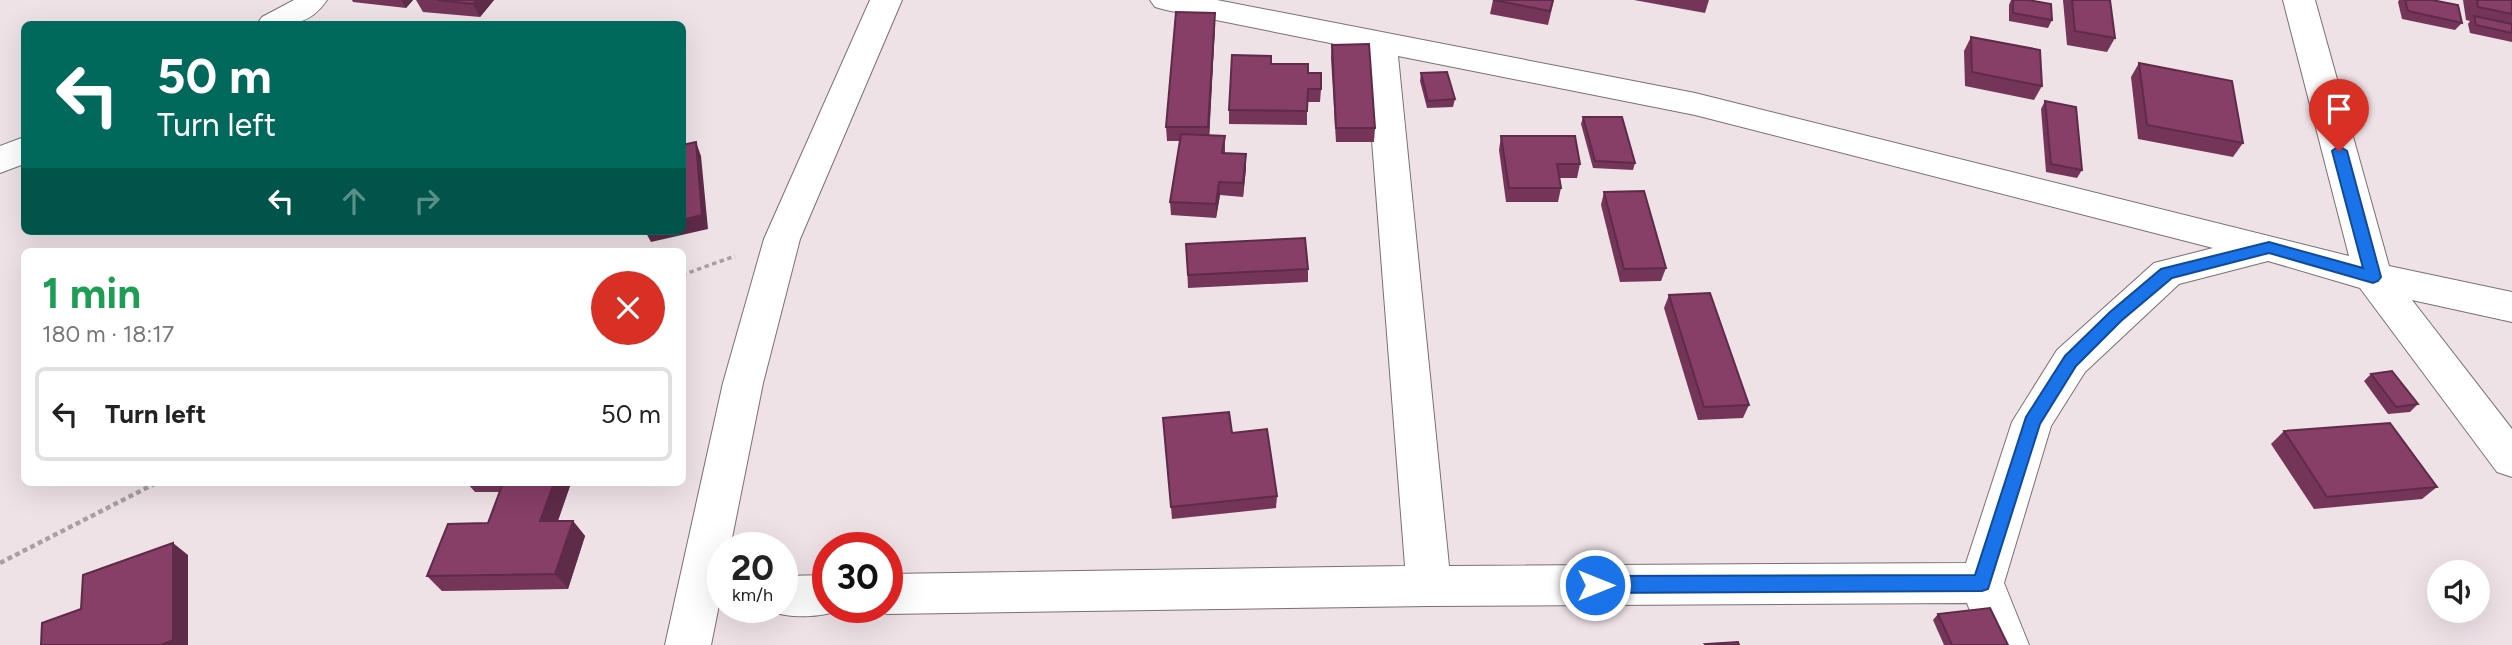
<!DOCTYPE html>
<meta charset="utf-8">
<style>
:root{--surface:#fff;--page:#f6f6f6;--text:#222;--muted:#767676;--line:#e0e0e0}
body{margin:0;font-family:Figtree,sans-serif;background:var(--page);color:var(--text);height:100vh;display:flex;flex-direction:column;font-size:26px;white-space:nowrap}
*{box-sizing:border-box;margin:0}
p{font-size:23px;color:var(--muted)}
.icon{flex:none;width:38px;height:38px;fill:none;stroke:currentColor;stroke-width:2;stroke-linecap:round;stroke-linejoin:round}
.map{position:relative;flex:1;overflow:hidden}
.side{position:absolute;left:21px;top:248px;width:665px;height:238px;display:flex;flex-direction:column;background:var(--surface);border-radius:10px;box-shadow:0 7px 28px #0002}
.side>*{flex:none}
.top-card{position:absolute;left:21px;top:21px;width:665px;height:214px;border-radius:10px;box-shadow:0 7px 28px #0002;background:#00695c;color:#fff;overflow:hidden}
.buttons{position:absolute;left:2427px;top:560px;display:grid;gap:14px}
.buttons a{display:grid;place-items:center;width:63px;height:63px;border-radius:50%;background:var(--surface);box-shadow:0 7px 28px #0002;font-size:35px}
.speed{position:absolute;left:707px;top:532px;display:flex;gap:14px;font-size:35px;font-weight:700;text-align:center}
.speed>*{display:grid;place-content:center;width:91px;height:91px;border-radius:50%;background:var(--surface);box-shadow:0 7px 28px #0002;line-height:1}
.speed small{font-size:18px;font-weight:400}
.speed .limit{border:10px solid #d22;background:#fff;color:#111}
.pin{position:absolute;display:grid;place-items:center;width:60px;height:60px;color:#fff;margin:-72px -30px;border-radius:50% 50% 50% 0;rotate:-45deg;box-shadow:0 0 7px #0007}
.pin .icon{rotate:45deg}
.me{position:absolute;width:77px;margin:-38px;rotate:90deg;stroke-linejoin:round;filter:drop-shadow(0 0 5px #0008)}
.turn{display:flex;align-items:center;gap:24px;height:147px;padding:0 21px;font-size:32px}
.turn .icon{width:91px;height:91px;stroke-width:2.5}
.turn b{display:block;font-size:49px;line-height:60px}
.lanes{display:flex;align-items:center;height:66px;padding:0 21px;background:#0003;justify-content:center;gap:35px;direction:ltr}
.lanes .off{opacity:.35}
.round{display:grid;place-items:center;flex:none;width:74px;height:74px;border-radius:37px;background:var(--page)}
.summary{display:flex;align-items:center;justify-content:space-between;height:119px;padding:0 21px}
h1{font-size:42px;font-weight:700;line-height:52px;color:#1e9e55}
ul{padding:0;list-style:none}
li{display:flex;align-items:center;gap:21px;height:94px;margin:0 14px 10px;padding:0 7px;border:4px solid var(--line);border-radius:10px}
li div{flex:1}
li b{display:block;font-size:26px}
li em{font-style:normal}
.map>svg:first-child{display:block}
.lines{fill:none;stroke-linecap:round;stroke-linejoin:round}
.minor-casing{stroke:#7a6f74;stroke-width:2}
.tertiary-casing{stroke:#7a6f74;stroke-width:2}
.path-far1{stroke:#a89fa3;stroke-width:3.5;stroke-dasharray:4.5 3.5;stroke-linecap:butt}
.path{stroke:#a89fa3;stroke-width:4.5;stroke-dasharray:5 3.5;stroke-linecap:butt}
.minor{fill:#fff;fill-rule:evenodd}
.tertiary{fill:#fff;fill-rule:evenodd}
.wall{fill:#743559}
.shaded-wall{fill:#5e2b48}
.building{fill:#873e67;stroke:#5e2b48;stroke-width:2}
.route{fill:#1a73e8;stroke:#114b97;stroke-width:2}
</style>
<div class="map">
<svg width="2512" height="645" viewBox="0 0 2512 645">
<rect width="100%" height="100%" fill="#eee2e7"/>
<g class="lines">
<g class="minor-casing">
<g id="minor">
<path d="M294,0H327C308,28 288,24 257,24L262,17Z"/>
<path d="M1150,0H1217L1695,93L2349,256L2283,0H2315L2389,266L2512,292V322L2412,300L2512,429V477L2497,472L2360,288L2268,261L2179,284L2085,372L2051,426L2004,583L2029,645H1983L1967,603L1429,606L887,614L871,608L887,607V574L1405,566L1365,50L1166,10L1155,7ZM1398,56L1695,115L2213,248L2154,263L2057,350L2012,422L1966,563L1449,566Z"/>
<polygon points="24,137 24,164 0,173 0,146"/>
<path d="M828,575V607H845L844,609C820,618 790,619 766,610L765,607H782V576Z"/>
</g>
</g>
<g class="tertiary-casing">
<polygon id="tertiary" points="870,0 902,0 800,239 763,383 730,548 723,548 723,585 711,645 665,645 723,383 764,239"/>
</g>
<polyline class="path-far1" points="682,275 735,256"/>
<polyline class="path" points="0,563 156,483"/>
<use href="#minor" class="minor"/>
<use href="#tertiary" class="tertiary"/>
</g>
<g class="wall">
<polygon points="352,0 413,0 406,8 353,2"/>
<polygon points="416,0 494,0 480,17 423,12"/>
<polygon points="1493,0 1554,0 1548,25 1490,14"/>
<polygon points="1634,0 1709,0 1705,13"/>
<polygon points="2011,0 2028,0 2052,20 2048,28 2009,21 2009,5"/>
<polygon points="2063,0 2110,0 2115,38 2107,52 2067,45"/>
<polygon points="2399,0 2432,0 2462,23 2455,30 2402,19 2398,2"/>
<polygon points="2463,0 2512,0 2512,42 2470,33 2468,24 2470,21 2466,20"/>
<polygon points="1215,13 1215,26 1209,135 1225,136 1225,153 1246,154 1246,168 1243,197 1220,195 1216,218 1171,215 1170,202 1180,141 1167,141 1166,127"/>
<polygon points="1971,37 2042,86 2034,100 1965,86 1964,51"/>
<polygon points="1332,45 1375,128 1374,142 1336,142 1331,58"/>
<polygon points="2139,63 2243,143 2233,157 2138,139 2131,77"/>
<polygon points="1271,64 1308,73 1321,89 1320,102 1307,102 1307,125 1229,124 1229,110"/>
<polygon points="1421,73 1455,99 1453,107 1427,108 1420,81"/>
<polygon points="2045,101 2082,170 2077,178 2046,172 2041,109"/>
<polygon points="1583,117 1635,163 1633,170 1593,168 1581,124"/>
<polygon points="1501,136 1580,164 1577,178 1559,178 1561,188 1558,202 1506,202 1499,150"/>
<polygon points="1604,192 1666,268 1661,281 1620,282 1601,205"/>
<polygon points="1186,244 1308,269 1308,282 1188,288"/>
<polygon points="1669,295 1749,405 1743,418 1698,420 1664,308"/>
<polygon points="2371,374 2418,404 2410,412 2388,414 2364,381"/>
<polygon points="1163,418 1232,433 1277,496 1276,508 1172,519"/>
<polygon points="2284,431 2437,487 2422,499 2314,509 2271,444"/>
<polygon points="467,483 571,483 558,521 573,521 585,536 568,589 442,591 427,576 488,523 500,492 475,492"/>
<polygon points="1938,614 2008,645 1944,645 1933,620"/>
</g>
<g class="shaded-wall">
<polygon points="401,0 413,0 406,8"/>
<polygon points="476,0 494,0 480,17 473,4"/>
<polygon points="1215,13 1215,26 1209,141 1208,127"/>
<polygon points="696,142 701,156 708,229 651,242 645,231 682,231 682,220"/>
<polygon points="1246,154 1246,168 1243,197 1243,183"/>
<polygon points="1219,182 1220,195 1216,218 1216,204"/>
<polygon points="554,483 571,483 552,537 540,521"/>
<polygon points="573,521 585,536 568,589 555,574"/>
<polygon points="173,543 188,555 188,645 161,645"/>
</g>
<g class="building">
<polygon points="437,0 476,0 473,4"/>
<polygon points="1493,0 1553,0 1550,11"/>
<polygon points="2013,0 2028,0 2051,4 2052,20 2013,13"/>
<polygon points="2072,0 2110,0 2115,38 2075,31"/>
<polygon points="2405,0 2432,0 2458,5 2462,23 2408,11"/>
<polygon points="2477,0 2512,0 2512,14 2478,7"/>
<polygon points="1176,12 1215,13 1208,127 1166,127"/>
<polygon points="2474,16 2512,24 2512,33 2476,25"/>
<polygon points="1971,37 2040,50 2042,86 1972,72"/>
<polygon points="1369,44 1375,128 1336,128 1332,45"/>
<polygon points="1232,55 1271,56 1271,64 1308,64 1308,73 1321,73 1321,89 1308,89 1307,111 1229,110"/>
<polygon points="2139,63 2232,81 2243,143 2147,125"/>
<polygon points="1447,72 1455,99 1428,101 1421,73"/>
<polygon points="2045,101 2076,107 2082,170 2051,164"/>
<polygon points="1583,117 1622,117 1635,163 1595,161"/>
<polygon points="1181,134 1225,136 1222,153 1246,154 1243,183 1219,182 1216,204 1170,202"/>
<polygon points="1501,136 1575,136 1580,164 1557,164 1561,188 1509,188"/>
<polygon points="696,142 702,215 682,220 682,145"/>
<polygon points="1644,191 1666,268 1624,269 1604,192"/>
<polygon points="1305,238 1308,269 1188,275 1186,244"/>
<polygon points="1710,293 1749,405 1704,407 1669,295"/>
<polygon points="2392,371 2418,404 2396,407 2371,374"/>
<polygon points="1229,412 1232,433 1267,429 1277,496 1171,507 1163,418"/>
<polygon points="2390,423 2437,487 2327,497 2284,431"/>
<polygon points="503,483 554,483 540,521 573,521 555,574 427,576 448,524 488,523"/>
<polygon points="173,543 173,640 161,645 41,645 42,623 81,609 83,575"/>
<polygon points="1990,608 2008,645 1952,645 1938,614"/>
<polygon points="1738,642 1739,645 1706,645 1705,644"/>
</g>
<polygon class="route" points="2339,146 2347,151 2381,277 2378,281 2373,283 2269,253 2172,278 2121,321 2076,366 2040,424 1988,589 1982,591 1595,593 1588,590 1586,585 1588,579 1595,576 1975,575 2026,417 2065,356 2110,312 2161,269 2269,242 2363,268 2332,151"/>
</svg>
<div class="buttons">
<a><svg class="icon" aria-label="sound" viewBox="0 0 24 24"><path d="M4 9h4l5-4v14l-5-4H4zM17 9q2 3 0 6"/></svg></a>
</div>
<div class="speed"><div>20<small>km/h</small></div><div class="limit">30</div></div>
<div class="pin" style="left:2339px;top:151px;background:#d93025"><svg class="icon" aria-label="arrive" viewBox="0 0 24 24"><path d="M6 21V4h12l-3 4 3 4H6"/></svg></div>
<svg class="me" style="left:1595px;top:585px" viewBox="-20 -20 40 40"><circle r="17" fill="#1a73e8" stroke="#fff" stroke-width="3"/><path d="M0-11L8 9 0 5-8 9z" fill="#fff"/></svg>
<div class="top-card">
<div class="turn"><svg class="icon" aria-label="left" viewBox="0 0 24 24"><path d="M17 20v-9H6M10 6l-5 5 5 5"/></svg><div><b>50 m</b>Turn left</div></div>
<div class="lanes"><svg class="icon" aria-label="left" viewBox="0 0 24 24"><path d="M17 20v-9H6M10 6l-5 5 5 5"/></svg><svg class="icon off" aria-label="ahead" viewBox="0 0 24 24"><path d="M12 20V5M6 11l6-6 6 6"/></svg><svg class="icon off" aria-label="right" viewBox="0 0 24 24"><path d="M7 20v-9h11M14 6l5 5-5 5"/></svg></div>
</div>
<section class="side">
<div class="summary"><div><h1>1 min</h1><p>180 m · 18:17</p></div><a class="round" style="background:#d93025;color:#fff"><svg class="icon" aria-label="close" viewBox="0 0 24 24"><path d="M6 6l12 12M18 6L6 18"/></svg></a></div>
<ul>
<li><svg class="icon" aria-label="left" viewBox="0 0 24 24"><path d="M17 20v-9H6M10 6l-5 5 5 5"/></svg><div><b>Turn left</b></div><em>50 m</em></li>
</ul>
</section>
</div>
